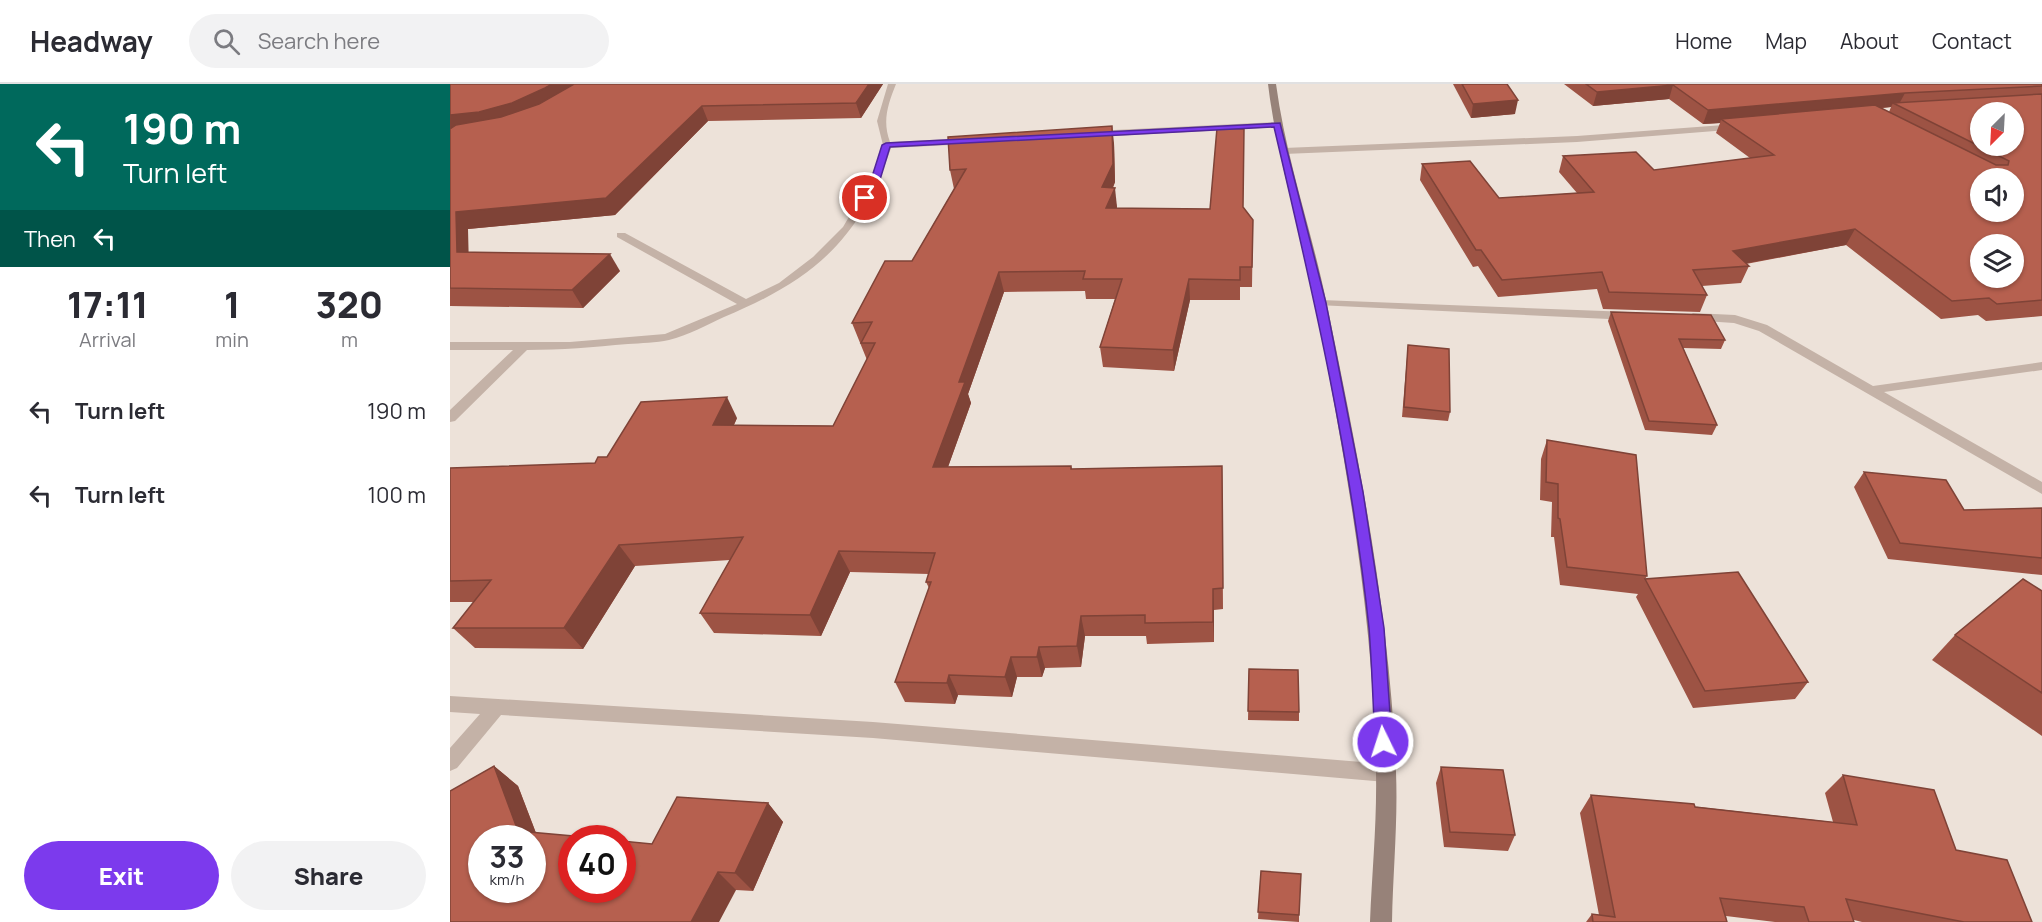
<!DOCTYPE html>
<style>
:root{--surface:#fff;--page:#f2f2f3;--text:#2b2b33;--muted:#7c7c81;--line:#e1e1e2;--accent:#7c3aed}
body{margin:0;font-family:Manrope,sans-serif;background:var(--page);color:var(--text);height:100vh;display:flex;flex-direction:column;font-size:22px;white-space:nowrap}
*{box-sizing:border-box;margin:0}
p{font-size:20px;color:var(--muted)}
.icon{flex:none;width:33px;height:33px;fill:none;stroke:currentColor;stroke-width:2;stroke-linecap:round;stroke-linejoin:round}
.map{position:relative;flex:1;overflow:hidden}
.drawer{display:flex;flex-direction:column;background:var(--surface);width:450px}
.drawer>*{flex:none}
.guide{background:#00695c;color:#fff;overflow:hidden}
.needle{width:39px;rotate:204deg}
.fabs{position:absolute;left:1520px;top:18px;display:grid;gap:12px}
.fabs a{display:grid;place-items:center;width:54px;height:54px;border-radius:50%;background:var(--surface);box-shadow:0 2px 4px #0004;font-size:30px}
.speed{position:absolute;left:18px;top:741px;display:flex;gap:12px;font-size:30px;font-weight:700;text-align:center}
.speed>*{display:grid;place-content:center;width:78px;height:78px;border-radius:50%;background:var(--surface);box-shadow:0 2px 4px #0004;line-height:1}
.speed small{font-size:15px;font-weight:400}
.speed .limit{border:9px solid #d22;background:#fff;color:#111}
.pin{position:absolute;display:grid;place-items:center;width:51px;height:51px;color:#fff;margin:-26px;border:3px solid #fff;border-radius:50%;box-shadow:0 2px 6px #0007}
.me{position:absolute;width:66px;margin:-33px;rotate:356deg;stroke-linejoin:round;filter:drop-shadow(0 0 4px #0008)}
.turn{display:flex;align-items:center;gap:21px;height:126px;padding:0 24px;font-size:27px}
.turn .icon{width:78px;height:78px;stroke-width:2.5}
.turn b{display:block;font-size:42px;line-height:51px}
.then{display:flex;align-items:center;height:57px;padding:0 24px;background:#0003;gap:12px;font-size:22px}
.eta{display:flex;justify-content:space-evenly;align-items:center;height:102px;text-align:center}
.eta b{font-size:36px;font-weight:800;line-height:42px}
.cta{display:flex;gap:12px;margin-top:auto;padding:12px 24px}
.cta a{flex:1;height:69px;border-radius:36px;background:var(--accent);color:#fff;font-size:24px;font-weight:800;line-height:69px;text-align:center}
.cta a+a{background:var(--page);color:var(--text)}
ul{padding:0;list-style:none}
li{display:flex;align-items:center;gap:18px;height:84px;padding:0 24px}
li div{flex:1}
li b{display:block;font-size:22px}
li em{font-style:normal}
header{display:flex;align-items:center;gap:36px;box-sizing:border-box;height:84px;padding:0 30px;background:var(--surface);border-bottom:2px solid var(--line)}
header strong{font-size:28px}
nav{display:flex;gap:33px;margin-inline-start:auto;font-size:21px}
.search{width:420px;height:54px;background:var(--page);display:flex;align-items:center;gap:15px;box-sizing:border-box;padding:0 21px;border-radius:33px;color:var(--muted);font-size:22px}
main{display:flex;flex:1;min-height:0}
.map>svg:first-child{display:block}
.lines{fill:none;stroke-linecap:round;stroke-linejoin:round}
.street{fill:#c4b2a7;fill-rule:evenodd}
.secondary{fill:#978279;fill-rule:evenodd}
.wall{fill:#9d5344;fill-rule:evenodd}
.shaded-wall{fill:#7f4337}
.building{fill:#b6604f;stroke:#7f4337;stroke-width:1.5;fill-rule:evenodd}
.route{fill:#7c3aed;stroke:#51269a;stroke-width:1.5}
</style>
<header>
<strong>Headway</strong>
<div class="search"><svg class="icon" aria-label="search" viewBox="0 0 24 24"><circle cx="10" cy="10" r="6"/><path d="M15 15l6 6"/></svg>Search here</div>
<nav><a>Home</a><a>Map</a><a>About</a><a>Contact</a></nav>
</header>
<main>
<section class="drawer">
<div class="guide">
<div class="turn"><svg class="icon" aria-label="left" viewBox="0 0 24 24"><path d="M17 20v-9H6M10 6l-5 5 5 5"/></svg><div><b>190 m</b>Turn left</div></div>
<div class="then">Then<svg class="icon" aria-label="left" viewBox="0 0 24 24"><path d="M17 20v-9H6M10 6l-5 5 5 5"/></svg></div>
</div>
<div class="eta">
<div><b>17:11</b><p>Arrival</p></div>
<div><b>1</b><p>min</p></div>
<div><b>320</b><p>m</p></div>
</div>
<ul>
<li><svg class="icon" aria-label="left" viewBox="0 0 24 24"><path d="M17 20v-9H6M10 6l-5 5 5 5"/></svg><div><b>Turn left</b></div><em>190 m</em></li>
<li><svg class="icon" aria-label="left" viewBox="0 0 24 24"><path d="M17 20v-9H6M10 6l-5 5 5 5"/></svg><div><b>Turn left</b></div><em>100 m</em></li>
</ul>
<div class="cta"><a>Exit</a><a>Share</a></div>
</section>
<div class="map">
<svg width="1592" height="838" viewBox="0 0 1592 838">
<rect width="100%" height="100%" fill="#ede2d9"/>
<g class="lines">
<g class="street">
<path d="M438,0H446C438,20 432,37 440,58L519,54L523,57L519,60L441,64C410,156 363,196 274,233C257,241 238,251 219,256C206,259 191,259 178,260C144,263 111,266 77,266L5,337L0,338V326L63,266H0V258H120L215,250L287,220L167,153V149H175L296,215L329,199L363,173L393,143L419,99L433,61L427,37Z"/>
<polygon points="827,38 830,39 830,43 644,53 640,50 644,47"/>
<polygon points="1287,40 1291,43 1290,45 1127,58 834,70 829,67 834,64 1127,52"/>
<polygon points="871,216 1180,228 1186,232 1180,236 867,221 865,219"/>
<polygon points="1243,229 1285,231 1317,241 1423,302 1592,278 1592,286 1434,308 1592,398 1592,410 1309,247 1284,239 1239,236 1237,233"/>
<polygon points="0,612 423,638 936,680 943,683 946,689 943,695 936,698 423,654 51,631 7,684 0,687 0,664 30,630 0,628"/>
</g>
<path class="secondary" d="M818,0H826C836,75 862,147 877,221C909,375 940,531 946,688C948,738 943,788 942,838H920C922,788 927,738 926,689C924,532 895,375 866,221C851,147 827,75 818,0Z"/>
</g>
<g class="wall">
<polygon points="0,0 433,0 411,34 258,37 165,131 18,145 18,168 170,187 133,224 0,222"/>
<polygon points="1003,0 1057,0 1065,30 1021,34"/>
<path d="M1114,0H1592V232L1536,237L1528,231L1491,235L1396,161L1296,180L1299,182L1291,199L1252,202L1257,211L1250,228L1153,225L1147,205L1048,213L1028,182L1023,183L970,96L972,80L1049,114L1127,109L1109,88L1113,72L1204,86L1300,74L1266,49L1270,39L1253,40L1219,15L1143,22ZM1441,23L1439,28L1432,24Z"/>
<polygon points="664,59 665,98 663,104 667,124 760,125 793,123 803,136 802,203 790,203 790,216 740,216 724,287 653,283 650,263 665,215 636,215 635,207 554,208 518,310 521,319 498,383 621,382 622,385 772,382 773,525 764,526 764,558 697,560 696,552 635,552 631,583 595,584 592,593 567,593 562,613 508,611 505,620 455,618 445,598 479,504 476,498 479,490 400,488 371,552 264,549 250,529 280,476 185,482 133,565 25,564 3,544 24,518 0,518 0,384 145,379 157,373 287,334 284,341 383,342 417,276 402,239 462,177 504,105 500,86"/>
<polygon points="1161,228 1275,256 1271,265 1233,264 1267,341 1262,351 1195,346 1158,237"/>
<polygon points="958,261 1000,328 998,337 952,333"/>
<polygon points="1097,356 1197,492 1195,495 1358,598 1345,615 1243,624 1186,513 1188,510 1110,501 1104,453 1101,453 1102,418 1090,416 1091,375"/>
<polygon points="1414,388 1514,426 1592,424 1592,491 1438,475 1404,403"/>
<polygon points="1592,507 1592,652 1482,576 1505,551"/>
<polygon points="799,585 849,628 849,637 798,636"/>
<polygon points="44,682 68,702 86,749 202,760 318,719 333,738 303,807 286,806 0,838"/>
<polygon points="991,683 1065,751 1058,767 994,763 986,699"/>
<polygon points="1393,691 1506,766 1582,838 1412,838 1404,836 1404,838 1325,838 1276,832 1277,838 1136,838 1142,830 1149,831 1130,729 1141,711 1383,738 1375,709"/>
<polygon points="811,787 849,831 849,838 808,835"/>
</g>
<g class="shaded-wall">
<polygon points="102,0 132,0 102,19 0,48 0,31"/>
<polygon points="419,0 433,0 411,34 406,19"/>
<polygon points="1223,1 1219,15 1143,22 1147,8"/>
<polygon points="1455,9 1448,22 1443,19 1441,23 1276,38 1271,35 1270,39 1253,40 1258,26"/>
<polygon points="1068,16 1065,30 1021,34 1023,20"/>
<polygon points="252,22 258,37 165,131 18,145 19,185 7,168 6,128"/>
<polygon points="662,42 664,59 665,98 654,122 652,103"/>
<polygon points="665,104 667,123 658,143 656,124"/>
<polygon points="1405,145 1396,161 1276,183 1283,167"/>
<polygon points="160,170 170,187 133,224 122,206"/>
<polygon points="549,188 554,208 518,310 521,319 490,405 483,383 509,298"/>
<polygon points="739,195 740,216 724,287 723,266"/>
<polygon points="277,313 287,334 274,362 263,341"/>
<polygon points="169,461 185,482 133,565 114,544"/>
<polygon points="389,467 400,488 371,552 360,531"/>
<polygon points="763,505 764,526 764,558 763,538"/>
<polygon points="631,532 635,552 631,583 627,562"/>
<polygon points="589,563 595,584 592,593 587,573"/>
<polygon points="561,573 567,593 562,613 555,593"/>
<polygon points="499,591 508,611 505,620 497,599"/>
<polygon points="44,682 68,702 92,765 68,747"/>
<polygon points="318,719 333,738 303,807 285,789"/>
<polygon points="268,788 286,806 269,838 241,838"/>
</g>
<g class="building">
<polygon points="0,0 102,0 95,4 62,19 29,28 0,31"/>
<polygon points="124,0 419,0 406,19 252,22 156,114 6,128 7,168 160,170 122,206 0,204 0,45 6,41 51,33 89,20"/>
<polygon points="1012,0 1057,0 1068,16 1023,20"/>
<polygon points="1136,0 1592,0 1592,2 1455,9 1258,26 1223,1 1147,8"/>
<path d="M1592,10V216L1547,220L1539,214L1502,217L1405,145L1283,167L1299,182L1243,186L1257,211L1159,208L1152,188L1052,196L1031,166H1026L972,80L1020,77L1049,114L1144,108L1113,72L1186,68L1204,86L1324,71L1271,35L1425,21L1546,81H1558L1559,77L1443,19ZM1530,28H1563V62H1530ZM1530,94H1563V128H1530ZM1530,160H1563V194H1530Z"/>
<polygon points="662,42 663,80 652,103 665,104 656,124 760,125 767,44 794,45 793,123 803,136 802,183 790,183 790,196 739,195 723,266 650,263 672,195 633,195 635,187 549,188 509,298 515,298 483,383 621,382 621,385 772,382 773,504 763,505 763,538 695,539 695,531 631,532 627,562 589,563 587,573 561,573 555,593 499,591 497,599 445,598 481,498 476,498 485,469 389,467 360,531 250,529 293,453 169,461 114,544 3,544 41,496 0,497 0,384 145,379 148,373 157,373 191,318 277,313 263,341 383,342 425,259 411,259 422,238 402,239 435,177 462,177 516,85 500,86 498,53"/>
<polygon points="1161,228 1261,231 1275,256 1229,255 1267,341 1199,337"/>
<polygon points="958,261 999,265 1000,328 954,323"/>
<polygon points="1097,356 1186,371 1197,492 1117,483 1110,435 1108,434 1108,400 1096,398"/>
<polygon points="1414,388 1496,396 1514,426 1592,424 1592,474 1450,459"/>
<polygon points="1288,488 1358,598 1255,607 1195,495"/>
<polygon points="1573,495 1592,507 1592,609 1505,551"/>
<polygon points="799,585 848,586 849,628 798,627"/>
<path d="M44,682L68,747L146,754H122V806H172V757L202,760L227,713L318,719L285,789L268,788L241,838H0V707ZM32,754H82V806H32Z"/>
<polygon points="991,683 1053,686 1065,751 1000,748"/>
<polygon points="1393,691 1484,706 1506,766 1557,776 1582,838 1514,838 1396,815 1404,838 1359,838 1354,823 1270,814 1277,838 1143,838 1142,830 1165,833 1141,711 1244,720 1245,723 1407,741"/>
<polygon points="811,787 851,790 849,831 808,828"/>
</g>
<path class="route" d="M830,39L876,219L913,408L934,544L942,658L940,663L933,665L927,663L925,658C923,620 922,582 919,544C901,375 863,208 824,43L440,63L429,99L418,116L411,114L420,99L432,61L436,59Z"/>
</svg>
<div class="fabs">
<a><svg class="needle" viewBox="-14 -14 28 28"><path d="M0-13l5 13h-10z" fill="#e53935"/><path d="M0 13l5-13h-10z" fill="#7c7c81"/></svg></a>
<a><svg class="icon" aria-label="sound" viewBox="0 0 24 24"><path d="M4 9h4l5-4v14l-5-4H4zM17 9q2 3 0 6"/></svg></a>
<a><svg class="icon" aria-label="layers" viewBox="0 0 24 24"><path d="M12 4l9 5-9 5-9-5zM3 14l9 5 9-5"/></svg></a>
</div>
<div class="speed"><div>33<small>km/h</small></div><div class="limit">40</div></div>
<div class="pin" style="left:415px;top:114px;background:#d93025"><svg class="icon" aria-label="arrive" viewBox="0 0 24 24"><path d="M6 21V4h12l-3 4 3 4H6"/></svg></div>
<svg class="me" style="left:933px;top:658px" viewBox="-20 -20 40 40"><circle r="17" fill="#7c3aed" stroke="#fff" stroke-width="3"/><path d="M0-11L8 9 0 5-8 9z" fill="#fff"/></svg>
</div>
</main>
